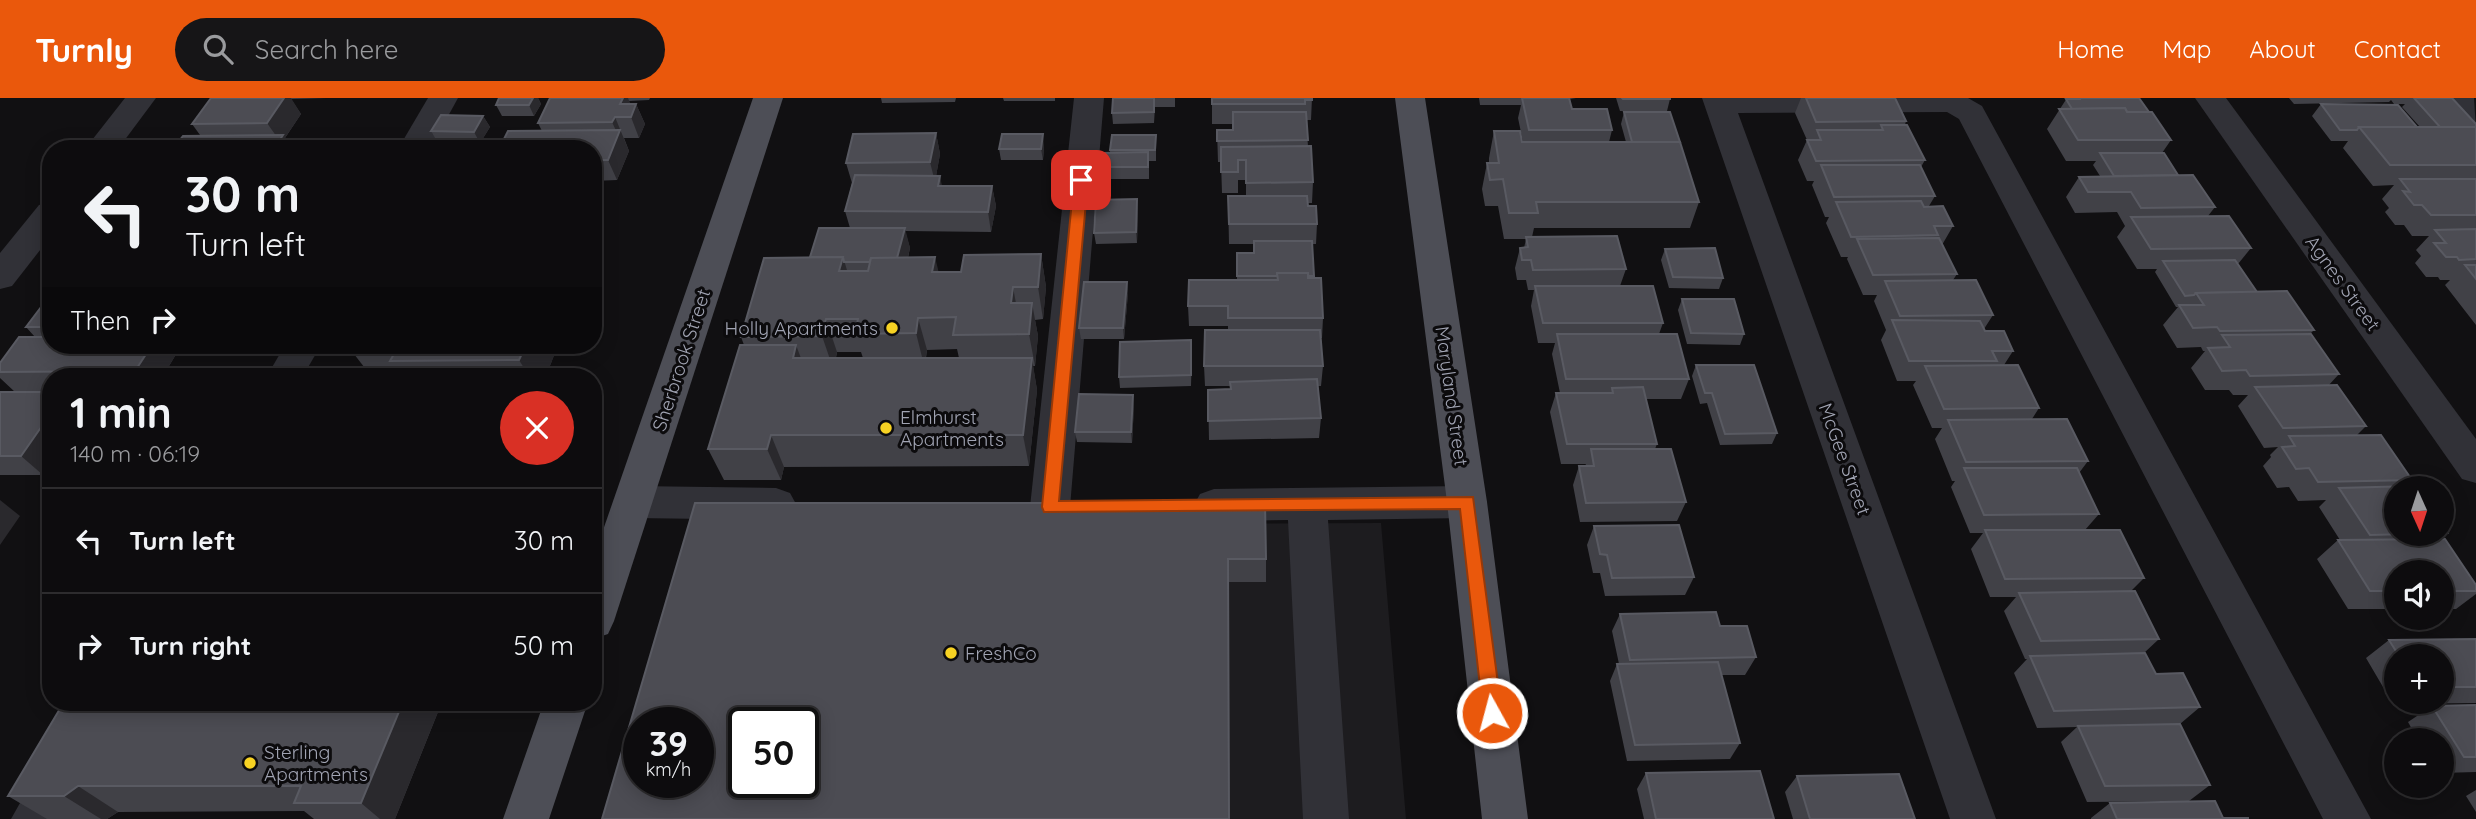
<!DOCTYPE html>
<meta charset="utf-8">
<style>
:root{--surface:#0d0c0e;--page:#161517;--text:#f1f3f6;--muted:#9a9b9e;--line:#2d2c2e;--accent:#ea580c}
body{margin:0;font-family:Quicksand,sans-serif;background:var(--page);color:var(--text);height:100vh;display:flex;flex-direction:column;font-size:26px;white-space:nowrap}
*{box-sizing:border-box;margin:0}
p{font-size:23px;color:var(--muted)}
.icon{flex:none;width:38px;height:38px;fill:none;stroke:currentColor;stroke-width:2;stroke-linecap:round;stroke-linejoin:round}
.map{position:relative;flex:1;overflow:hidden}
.panel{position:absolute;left:42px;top:270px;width:560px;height:343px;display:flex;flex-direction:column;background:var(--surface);border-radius:28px;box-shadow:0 4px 18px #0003,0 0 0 2px var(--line)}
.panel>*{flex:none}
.hud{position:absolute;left:42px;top:42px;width:560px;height:214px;border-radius:28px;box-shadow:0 4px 18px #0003,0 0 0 2px var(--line);background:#0d0c0e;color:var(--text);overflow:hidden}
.needle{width:46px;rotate:177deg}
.controls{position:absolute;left:2384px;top:378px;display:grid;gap:14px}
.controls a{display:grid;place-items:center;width:70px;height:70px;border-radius:50%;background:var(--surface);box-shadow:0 4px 18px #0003,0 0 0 2px var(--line);font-size:35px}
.speed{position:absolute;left:623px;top:609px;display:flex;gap:14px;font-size:35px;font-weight:700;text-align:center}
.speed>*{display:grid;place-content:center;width:91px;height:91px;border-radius:50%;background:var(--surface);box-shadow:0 4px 18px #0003,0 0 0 2px var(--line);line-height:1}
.speed small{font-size:18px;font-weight:400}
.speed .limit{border:4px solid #111;border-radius:10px;background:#fff;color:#111}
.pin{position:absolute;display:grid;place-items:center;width:60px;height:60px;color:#fff;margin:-30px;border-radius:14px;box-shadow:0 4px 10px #0006}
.me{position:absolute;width:77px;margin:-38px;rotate:353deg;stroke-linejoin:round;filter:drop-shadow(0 0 5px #0008)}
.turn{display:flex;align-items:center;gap:24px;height:147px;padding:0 28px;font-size:32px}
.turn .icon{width:91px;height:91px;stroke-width:2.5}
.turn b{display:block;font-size:49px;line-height:60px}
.then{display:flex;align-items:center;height:66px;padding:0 28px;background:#0003;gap:14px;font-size:26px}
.round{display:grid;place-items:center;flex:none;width:74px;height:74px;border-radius:37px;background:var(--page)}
.head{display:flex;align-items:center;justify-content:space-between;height:119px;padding:0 28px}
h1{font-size:42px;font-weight:700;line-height:52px}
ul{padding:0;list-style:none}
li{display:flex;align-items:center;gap:21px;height:105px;padding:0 28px;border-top:2px solid var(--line)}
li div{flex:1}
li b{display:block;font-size:26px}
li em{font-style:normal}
header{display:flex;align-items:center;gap:42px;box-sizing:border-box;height:98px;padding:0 35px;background:var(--accent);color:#fff}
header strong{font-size:33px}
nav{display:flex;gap:38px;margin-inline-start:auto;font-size:24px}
.search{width:490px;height:63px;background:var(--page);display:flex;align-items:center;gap:18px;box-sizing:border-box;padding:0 24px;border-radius:38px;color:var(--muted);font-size:26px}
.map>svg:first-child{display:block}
.built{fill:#1d1c1f;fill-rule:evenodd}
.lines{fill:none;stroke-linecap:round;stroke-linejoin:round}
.minor{fill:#313137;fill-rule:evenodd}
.major{fill:#4d4e56;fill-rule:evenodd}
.wall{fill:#414147;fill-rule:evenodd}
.shaded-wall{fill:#2a292d}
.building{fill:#4c4c53;stroke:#595a62;stroke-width:2;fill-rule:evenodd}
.route{fill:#ea580c;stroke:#983908;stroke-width:2}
.poi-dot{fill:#f7d223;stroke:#0c0b0d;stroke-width:2.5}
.labels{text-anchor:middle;stroke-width:6;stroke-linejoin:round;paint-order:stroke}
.street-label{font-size:19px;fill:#a1a4b3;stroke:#0c0b0d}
.poi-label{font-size:19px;fill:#a1a4b3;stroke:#0c0b0d;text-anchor:start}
</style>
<header>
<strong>Turnly</strong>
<div class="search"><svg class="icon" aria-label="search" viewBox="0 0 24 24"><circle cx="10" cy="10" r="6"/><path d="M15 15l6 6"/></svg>Search here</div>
<nav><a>Home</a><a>Map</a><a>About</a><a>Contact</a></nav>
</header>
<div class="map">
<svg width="2476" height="721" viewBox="0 0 2476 721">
<rect width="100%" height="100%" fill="#111012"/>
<path class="built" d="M1381,425L1406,721H631L698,684V625L714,428ZM744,625H803V684H744Z"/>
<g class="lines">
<g class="minor">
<polygon points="125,0 156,0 118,51 85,51"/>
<polygon points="428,0 458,0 430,51 398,51"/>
<polygon points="1074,0 1104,0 1070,409 1064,420 1050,425 1036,420 1030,409"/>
<polygon points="1702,0 1968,0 1982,8 2371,721 2323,721 1959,21 1947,14 1738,15 1996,721 1950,721"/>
<polygon points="2195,0 2226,0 2476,341 2476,385 2462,381"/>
<polygon points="2442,0 2474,0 2476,31 2465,28"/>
<polygon points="51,104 51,138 12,188 0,191 0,155 39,107"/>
<polygon points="285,247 321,247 303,278 267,278"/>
<polygon points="634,388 776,390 790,395 796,406 790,417 776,422 634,420 620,415 614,404 620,393"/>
<polygon points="1467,388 1481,393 1487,404 1481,415 1467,420 1328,422 1349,721 1303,721 1288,422 1214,423 1200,418 1194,407 1200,396 1214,391"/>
<polygon points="77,604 122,604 59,721 11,721"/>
</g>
<g class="major">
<polygon points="753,0 783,0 614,523 608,536 593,541 593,461"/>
<polygon points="1395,0 1425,0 1487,404 1528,721 1482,721 1447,404"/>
<polygon points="544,604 588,604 549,721 503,721"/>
</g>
</g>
<g class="wall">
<polygon points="211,0 326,0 291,1 301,16 285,40 200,37 192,26"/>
<polygon points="499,0 538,0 541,6 534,18 502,18 496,7"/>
<polygon points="550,0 650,0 649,2 629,3 630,6 636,6 645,26 639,40 624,40 629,53 617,82 593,83 593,51 542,33 538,25"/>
<polygon points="881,0 956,0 955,4 882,5"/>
<polygon points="1003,0 1055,0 1055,3 1004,3"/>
<polygon points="1113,0 1175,0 1175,9 1155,9 1154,25 1113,26 1112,15"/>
<polygon points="1212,0 1312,0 1311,22 1306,22 1308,48 1313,84 1312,105 1307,105 1308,108 1317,126 1316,146 1312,146 1313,180 1323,220 1322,240 1321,240 1323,268 1321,288 1318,288 1321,320 1319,340 1209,342 1208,292 1230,291 1230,288 1205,288 1204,268 1228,232 1228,228 1189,228 1188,208 1237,182 1237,155 1254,155 1254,146 1229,146 1228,98 1246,98 1246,82 1238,82 1238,95 1222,95 1221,64 1218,64 1217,32 1233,32 1233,26 1212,26"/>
<polygon points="1479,0 1576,0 1570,1 1572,11 1612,32 1609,44 1626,44 1621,26 1624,14 1699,104 1690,130 1534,130 1532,139 1626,171 1620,188 1663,225 1659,236 1689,281 1681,301 1646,301 1657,346 1655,351 1686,404 1677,423 1580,424 1573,387 1579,368 1585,368 1586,366 1561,366 1550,314 1556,295 1560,295 1552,256 1555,245 1538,245 1531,208 1534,192 1528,192 1526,182 1517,182 1515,170 1520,150 1524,150 1526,141 1504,141 1498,108 1485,108 1482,91 1487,65 1489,65 1489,60 1494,33 1523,44 1518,20 1521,7 1480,7"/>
<polygon points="1616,0 1670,0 1670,1 1667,13 1620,13"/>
<polygon points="1801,0 1895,0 1906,23 1905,27 1925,62 1921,69 1935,98 1929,108 1953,128 1942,147 1957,176 1953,182 1993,217 1984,231 1985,233 2013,253 2004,267 2039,310 2032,321 2088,363 2079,375 2099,416 2085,432 2144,480 2131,493 2159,541 2144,555 2156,576 2200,609 2180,626 2210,687 2189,703 2087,704 2061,644 2077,629 2037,630 2014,575 2027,561 2025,561 2004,513 2016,499 1990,499 1971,451 1983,435 1970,435 1951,389 1955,383 1952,383 1935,341 1942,330 1932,330 1913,287 1916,283 1897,283 1881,242 1886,232 1874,203 1877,197 1863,197 1847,161 1848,159 1841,159 1826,125 1829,119 1825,119 1812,87 1814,83 1807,83 1798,62 1807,42 1795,15"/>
<polygon points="2067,0 2139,0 2171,42 2162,55 2178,77 2215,109 2208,118 2251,150 2238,166 2257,194 2314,232 2310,236 2339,276 2328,288 2366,328 2357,337 2412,382 2405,388 2396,436 2441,436 2441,427 2447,435 2439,441 2476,487 2476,496 2456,511 2441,511 2441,474 2396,474 2396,511 2348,511 2317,461 2338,442 2340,442 2319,409 2326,402 2298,403 2289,389 2277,390 2263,368 2271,359 2270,357 2278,349 2264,350 2238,308 2248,297 2233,297 2229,292 2205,292 2191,270 2205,253 2203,253 2201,249 2177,250 2163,227 2178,209 2176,209 2155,174 2157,171 2137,171 2117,139 2125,128 2117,114 2075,115 2066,99 2079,79 2100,78 2093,67 2096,63 2066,63 2047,31"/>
<polygon points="2289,0 2452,0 2476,26 2476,227 2445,187 2450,182 2440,182 2438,179 2426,179 2415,165 2421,158 2416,152 2429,138 2412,138 2404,127 2395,127 2385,114 2389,110 2382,101 2394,87 2373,88 2343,50 2348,43 2331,43 2312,18 2321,6 2420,29 2402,9 2405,6 2394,6 2391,2 2389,4 2294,6"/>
<polygon points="483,18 490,29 480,45 438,45 431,33"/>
<path d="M936,35L940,56L936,78L942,88H992L996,108L991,134L905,133L910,150L908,160L938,174H961L1041,156L1046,189L1043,221L1035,222L1038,238L1035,268H1033L1037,292L1029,368L784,369L781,382H724L708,351L744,247L741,239L810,159L850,130L845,113L852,85L846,65ZM957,251L959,260H926L927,252ZM837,254H861L863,260H836Z"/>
<polygon points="1156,37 1156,63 1149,63 1149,81 1104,81 1103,69 1110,54 1110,52"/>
<polygon points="1044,48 1043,62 1001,62 999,51"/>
<polygon points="1138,112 1137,145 1096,146 1094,135"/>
<polygon points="1665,151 1723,180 1719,191 1669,190 1661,162"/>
<polygon points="1127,184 1128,195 1124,241 1081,241 1079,230"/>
<polygon points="51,196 51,247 175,258 163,278 51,278 51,365 43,377 0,377 0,294 15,294 0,280 0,265 35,239 26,229"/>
<polygon points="1682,201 1744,236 1740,247 1687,246 1678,212"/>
<polygon points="558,247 546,278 371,278 354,256"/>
<polygon points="1192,253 1191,288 1120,290 1119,279"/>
<polygon points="1696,267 1777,335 1772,346 1720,347 1707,305 1700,306 1692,278"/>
<polygon points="1134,308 1132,345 1077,344 1075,334"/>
<polygon points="695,405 1266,461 1266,484 1229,484"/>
<polygon points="1594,428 1694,479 1685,497 1605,498 1600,475 1593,475 1587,447"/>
<polygon points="1620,516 1720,528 1756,559 1745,577 1721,577 1740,645 1730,661 1627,663 1610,583 1617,566 1619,566 1612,533"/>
<path d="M2476,541V605L2393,606L2366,560L2389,542ZM2396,558H2441V604H2396Z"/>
<polygon points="64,604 442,604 395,721 314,721 304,713 118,714 107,721 47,721 8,698"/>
<polygon points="2476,607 2476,674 2441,675 2441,642 2418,642 2408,624 2432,608"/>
<polygon points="1646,675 1774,721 1644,721 1637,691"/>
<polygon points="1797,678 1915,721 1793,721 1785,694"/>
<polygon points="2476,692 2476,714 2466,698"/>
<polygon points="2110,705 2223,720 2248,721 2091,721 2091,720"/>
</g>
<g class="shaded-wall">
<polygon points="284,0 291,0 301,16 285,40 293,51 274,51 279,42 267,25"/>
<polygon points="533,0 538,0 541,6 534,18 529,7"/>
<polygon points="623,0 628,0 633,13 636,6 645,26 639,40 631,19 620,6"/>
<polygon points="483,18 490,29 480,45 474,34"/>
<polygon points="615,19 629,53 617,82 608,62 618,37 612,24"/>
<polygon points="936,35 940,56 935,84 930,64"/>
<polygon points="1043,36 1044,48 1043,62 1041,51"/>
<polygon points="940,78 944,98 938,88"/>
<polygon points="992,88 996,108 991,134 988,114"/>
<polygon points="1137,101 1138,112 1137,145 1136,134"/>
<polygon points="905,130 910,150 902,184 896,164"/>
<polygon points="1041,156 1046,189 1043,221 1038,189"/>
<polygon points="843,159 853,192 839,173"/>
<polygon points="935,159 943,192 932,174"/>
<polygon points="1127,184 1128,195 1124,241 1123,230"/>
<polygon points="1013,189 1019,222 1017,238 1011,205"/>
<polygon points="1032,205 1038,238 1035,268 1029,236"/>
<polygon points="918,220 927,252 924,267 916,235"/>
<polygon points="826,221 837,254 833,270 822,238"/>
<polygon points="152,247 165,247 175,258 163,278 139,278 135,273"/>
<polygon points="526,247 558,247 546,278 529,278 519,262"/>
<polygon points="796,247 808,279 793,260"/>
<polygon points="1032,260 1037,292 1029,368 1023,337"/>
<polygon points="1133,297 1134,308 1132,345 1131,334"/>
<polygon points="51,315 51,365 43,377 21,358"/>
<polygon points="771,337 784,369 781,382 767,351"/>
<polygon points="0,402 20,418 0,447"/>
<polygon points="403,604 442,604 395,721 380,721 361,705"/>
<polygon points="78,688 118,714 107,721 101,721 64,698"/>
</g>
<g class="building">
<polygon points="211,0 284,0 267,25 192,26"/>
<polygon points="499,0 533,0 529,7 496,7"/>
<polygon points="550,0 623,0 620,6 636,6 631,19 615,19 612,24 538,25"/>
<polygon points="1113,0 1154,0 1154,14 1112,15"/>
<polygon points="1212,0 1312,0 1312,2 1305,2 1305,6 1212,6"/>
<polygon points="1522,0 1569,0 1572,11 1607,11 1612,32 1529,32"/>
<polygon points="1622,0 1670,0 1670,1 1623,1"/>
<polygon points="1806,0 1895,0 1906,23 1816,24"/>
<polygon points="2080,0 2139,0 2149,14 2127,14 2125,10 2072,11 2066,1 2080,1"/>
<polygon points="2414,0 2452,0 2476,26 2476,29 2440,29"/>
<polygon points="2321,6 2398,7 2417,29 2359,29 2357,32 2340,32"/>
<polygon points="2125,10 2127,14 2152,14 2171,42 2078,42 2059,11"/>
<polygon points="1233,14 1306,14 1308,42 1217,43 1217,32 1233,32"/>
<polygon points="1624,14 1670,14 1680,44 1632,44"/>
<polygon points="441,17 483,18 474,34 431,33"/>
<polygon points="1881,27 1907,27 1925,62 1816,63 1807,42 1821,42 1817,32 1883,32"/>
<polygon points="2359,29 2476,29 2476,67 2390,67"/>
<polygon points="620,32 608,62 593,62 593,51 499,51 508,33"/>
<polygon points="1494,33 1520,33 1522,44 1680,44 1699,104 1536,104 1538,115 1509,115 1503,81 1490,82 1487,65 1499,65"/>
<polygon points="936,35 930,64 846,65 853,36"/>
<polygon points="1002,36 1043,36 1041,51 999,51"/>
<polygon points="283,37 274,51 173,51 183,38"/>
<polygon points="1112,37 1156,37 1155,52 1110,52"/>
<polygon points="1311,48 1313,84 1246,85 1246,62 1238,62 1238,74 1221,74 1221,49"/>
<polygon points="1148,54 1148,69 1103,69 1104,55"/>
<polygon points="2100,55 2164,55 2178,77 2114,78"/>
<polygon points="1821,67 1920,67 1935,98 1834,99"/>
<polygon points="855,77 940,78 938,88 992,88 988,114 845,113"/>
<polygon points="2193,77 2215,109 2141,110 2131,94 2088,94 2079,79"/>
<polygon points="2400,81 2476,81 2476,117 2431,117 2422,107 2414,107 2403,93 2410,94"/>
<polygon points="1228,98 1307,98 1308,108 1316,108 1317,126 1229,126"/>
<polygon points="1137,101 1136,134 1094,135 1096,102"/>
<polygon points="1921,103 1924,109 1943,108 1953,128 1934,128 1938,137 1851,139 1836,104"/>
<polygon points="2229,118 2251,150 2151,151 2131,119"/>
<polygon points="819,130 905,130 897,160 871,160 870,164 844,164 843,159 810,159"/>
<polygon points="2476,131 2476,161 2459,162 2457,159 2446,159 2434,145 2446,145 2435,132"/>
<polygon points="1617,138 1626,171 1533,172 1531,162 1522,162 1520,150 1528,149 1526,139"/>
<polygon points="1939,140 1957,176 1873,177 1857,141"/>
<polygon points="1254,143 1312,143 1314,178 1308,178 1308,175 1277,175 1277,178 1237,178 1237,155 1254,155"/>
<polygon points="1715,150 1723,180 1673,179 1665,151"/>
<polygon points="1041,156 1038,189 1013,189 1011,205 1032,205 1029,236 953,237 956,219 918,220 916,235 855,236 858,221 826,221 822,238 741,239 764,160 843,159 839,173 868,173 871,160 935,159 932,174 961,174 964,157"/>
<polygon points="2235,162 2257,194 2196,195 2194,197 2185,198 2163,163"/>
<polygon points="2465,167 2476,167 2476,181"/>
<polygon points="1277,175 1308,175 1308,180 1321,180 1323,220 1228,220 1228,208 1188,208 1189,182 1278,182"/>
<polygon points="1976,182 1993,217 1900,218 1885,183"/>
<polygon points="1084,184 1127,184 1123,230 1079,230"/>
<polygon points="1535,188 1653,188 1663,225 1543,225"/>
<polygon points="2287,193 2314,232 2220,233 2217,229 2193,230 2179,207 2204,207 2196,195"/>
<polygon points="51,196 51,229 26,229"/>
<polygon points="1682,201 1734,201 1744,236 1691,235"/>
<polygon points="1892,222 1980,223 1985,233 2004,233 2013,253 1992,253 1997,263 1909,263"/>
<polygon points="1205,232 1320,232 1323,268 1204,268"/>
<polygon points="1557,236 1677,236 1689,281 1566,281"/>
<polygon points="2311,236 2339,276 2250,278 2246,272 2222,273 2208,250 2230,249 2222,237"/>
<polygon points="19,239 51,239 51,247 152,247 135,273 0,274 0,265"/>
<polygon points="1191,242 1191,277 1119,279 1120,244"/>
<polygon points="359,247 526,247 519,262 390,263 394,256 354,256"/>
<polygon points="740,247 796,247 793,260 1032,260 1023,337 771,337 767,351 708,351"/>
<polygon points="1696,267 1754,267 1777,335 1725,336 1712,295 1705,295"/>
<polygon points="2018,267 2039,310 1944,311 1925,268"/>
<polygon points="1317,281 1321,320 1208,323 1208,292 1231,291 1230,284"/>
<polygon points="2337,287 2366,328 2283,330 2255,289"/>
<polygon points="1643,289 1657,346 1567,346 1556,295 1613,295 1612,290"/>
<polygon points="0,294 51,294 51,315 21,358 0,358"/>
<polygon points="1079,296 1133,297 1131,334 1075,334"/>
<polygon points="2067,321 2088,363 1966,364 1948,322"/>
<polygon points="2381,337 2412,382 2318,384 2309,370 2296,371 2282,349 2295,348 2289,338"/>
<polygon points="1591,351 1671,351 1686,404 1586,405 1579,368 1594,368"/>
<polygon points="1964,370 2077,370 2099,416 1984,417"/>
<polygon points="2414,388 2415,390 2396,390 2396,436 2408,436 2370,437 2339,390"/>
<path d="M695,405H1265L1266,461H1228L1229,721H602ZM639,625H698V684H639ZM744,625H803V684H744Z"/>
<polygon points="1679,427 1694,479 1612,480 1607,457 1600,456 1594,428"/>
<polygon points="2441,427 2447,435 2441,435"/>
<polygon points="1985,432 2120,432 2144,480 2005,481"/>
<polygon points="2445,441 2476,487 2476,493 2441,493 2441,474 2396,474 2396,493 2370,493 2338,442"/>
<polygon points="2135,493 2159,541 2041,543 2019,495"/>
<polygon points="1716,514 1720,528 1747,528 1756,559 1630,562 1620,516"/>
<polygon points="2476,541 2476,589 2441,589 2441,558 2399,558 2389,542"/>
<polygon points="2145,555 2156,576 2183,575 2200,609 2054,613 2030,558"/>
<polygon points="1718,564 1740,645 1635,647 1617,566"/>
<polygon points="64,604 403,604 361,705 294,705 301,688 78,688 64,698 8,698"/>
<polygon points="2476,607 2476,659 2464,659 2432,608"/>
<polygon points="2180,626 2210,687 2105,688 2078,628"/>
<polygon points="1760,673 1774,721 1656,721 1646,675"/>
<polygon points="1899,676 1915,721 1810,721 1797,678"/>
<polygon points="2215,703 2223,720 2248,720 2248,721 2117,721 2110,705"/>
</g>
<polygon class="route" points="1081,77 1088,82 1059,403 1473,399 1502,615 1499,621 1492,624 1486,621 1483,615 1460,411 1044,414 1042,409 1074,82"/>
<g class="poi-dot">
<circle cx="892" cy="230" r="7"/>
<circle cx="886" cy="330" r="7"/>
<circle cx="951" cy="555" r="7"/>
<circle cx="250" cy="665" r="7"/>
</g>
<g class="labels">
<g class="street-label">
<text transform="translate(2343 185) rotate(54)" y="7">Agnes Street</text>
<text transform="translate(681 262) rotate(-72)" y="7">Sherbrook Street</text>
<text transform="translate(1452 298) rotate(82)" y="7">Maryland Street</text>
<text transform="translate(1845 361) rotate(70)" y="7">McGee Street</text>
</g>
<g class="poi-label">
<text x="878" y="237" text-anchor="end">Holly Apartments</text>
<text x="900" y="326">Elmhurst<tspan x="900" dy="22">Apartments</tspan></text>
<text x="965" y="562">FreshCo</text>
<text x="264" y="661">Sterling<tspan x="264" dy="22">Apartments</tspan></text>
</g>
</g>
</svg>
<div class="controls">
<a><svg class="needle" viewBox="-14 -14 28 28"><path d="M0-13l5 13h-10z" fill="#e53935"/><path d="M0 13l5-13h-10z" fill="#9a9b9e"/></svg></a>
<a><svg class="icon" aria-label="sound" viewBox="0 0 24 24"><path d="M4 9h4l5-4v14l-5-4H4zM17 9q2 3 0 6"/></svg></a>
<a>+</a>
<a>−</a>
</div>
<div class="speed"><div>39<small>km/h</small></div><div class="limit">50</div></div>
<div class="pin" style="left:1081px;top:82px;background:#d93025"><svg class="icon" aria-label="arrive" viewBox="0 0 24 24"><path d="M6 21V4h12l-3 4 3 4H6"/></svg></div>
<svg class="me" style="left:1492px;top:615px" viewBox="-20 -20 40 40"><circle r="17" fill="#ea580c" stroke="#fff" stroke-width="3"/><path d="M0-11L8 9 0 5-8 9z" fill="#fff"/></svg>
<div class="hud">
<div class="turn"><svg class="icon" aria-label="left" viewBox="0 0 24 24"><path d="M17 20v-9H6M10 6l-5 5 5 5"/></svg><div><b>30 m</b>Turn left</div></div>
<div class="then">Then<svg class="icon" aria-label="right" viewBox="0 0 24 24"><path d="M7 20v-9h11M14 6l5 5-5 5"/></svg></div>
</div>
<section class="panel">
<div class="head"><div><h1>1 min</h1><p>140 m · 06:19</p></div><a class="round" style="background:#d93025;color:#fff"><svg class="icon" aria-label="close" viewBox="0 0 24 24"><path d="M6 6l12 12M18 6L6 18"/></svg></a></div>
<ul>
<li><svg class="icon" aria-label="left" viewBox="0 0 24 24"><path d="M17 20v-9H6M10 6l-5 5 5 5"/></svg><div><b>Turn left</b></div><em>30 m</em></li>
<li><svg class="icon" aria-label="right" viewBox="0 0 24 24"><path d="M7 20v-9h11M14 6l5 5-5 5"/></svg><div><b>Turn right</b></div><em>50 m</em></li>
</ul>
</section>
</div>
